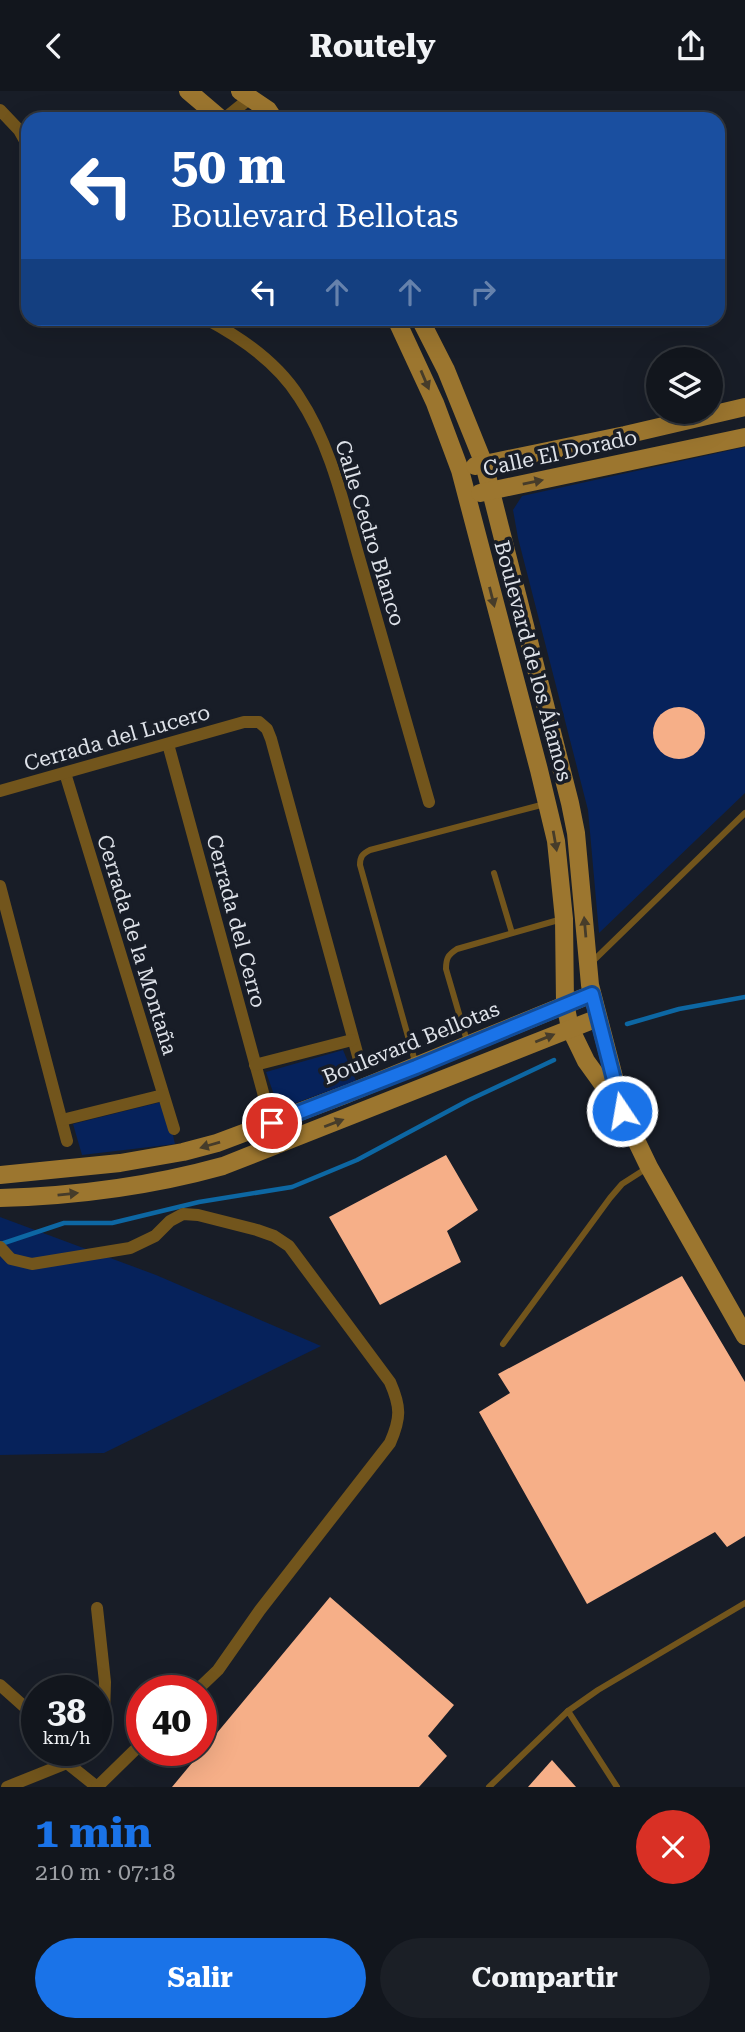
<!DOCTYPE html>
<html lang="es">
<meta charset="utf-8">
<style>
:root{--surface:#12161d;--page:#1b1f26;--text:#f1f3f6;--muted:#9c9fa4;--line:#31353b;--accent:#1a73e8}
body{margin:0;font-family:"Roboto Serif",serif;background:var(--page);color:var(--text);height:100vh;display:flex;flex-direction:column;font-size:26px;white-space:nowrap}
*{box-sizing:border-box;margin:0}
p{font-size:23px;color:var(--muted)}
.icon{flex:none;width:38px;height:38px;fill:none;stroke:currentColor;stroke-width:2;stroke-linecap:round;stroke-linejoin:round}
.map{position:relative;height:1696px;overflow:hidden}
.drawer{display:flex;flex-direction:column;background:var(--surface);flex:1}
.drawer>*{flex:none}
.banner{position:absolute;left:21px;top:21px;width:704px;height:214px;border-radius:21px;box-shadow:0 7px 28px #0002,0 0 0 2px var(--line);background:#1a4fa0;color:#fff;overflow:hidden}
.tools{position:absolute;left:646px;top:256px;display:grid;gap:14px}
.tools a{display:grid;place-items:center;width:77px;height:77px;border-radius:50%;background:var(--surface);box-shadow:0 7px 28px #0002,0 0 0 2px var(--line);font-size:35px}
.speed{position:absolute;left:21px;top:1584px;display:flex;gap:14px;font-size:35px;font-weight:700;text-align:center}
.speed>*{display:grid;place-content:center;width:91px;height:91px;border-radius:50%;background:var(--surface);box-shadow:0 7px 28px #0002,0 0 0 2px var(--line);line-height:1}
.speed small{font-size:18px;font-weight:400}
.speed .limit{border:10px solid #d22;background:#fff;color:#111}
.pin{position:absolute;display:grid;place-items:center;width:60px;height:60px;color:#fff;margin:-30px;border:4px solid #fff;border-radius:50%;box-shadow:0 2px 7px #0007}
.me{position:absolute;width:77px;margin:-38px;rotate:348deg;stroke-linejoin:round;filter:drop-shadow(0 0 5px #0008)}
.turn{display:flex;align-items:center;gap:24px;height:147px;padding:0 35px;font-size:32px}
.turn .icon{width:91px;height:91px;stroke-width:2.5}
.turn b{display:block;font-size:49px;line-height:60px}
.lanes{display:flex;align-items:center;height:66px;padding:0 35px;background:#0003;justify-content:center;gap:35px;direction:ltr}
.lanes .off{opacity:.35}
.round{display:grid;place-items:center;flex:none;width:74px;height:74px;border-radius:37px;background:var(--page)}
.summary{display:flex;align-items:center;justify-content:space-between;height:119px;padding:0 35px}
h1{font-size:42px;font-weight:700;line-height:52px;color:var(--accent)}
.cta{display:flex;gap:14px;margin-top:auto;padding:14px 35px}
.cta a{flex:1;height:80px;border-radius:42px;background:var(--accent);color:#fff;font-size:28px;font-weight:700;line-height:80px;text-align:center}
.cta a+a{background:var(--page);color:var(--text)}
header{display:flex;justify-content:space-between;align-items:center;height:91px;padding:0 35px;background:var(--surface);font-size:32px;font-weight:700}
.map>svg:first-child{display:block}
.green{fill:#06225b}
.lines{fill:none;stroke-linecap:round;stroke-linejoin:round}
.stream{stroke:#0d67a3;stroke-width:4.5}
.building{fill:#f6af88}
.lane{stroke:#72551c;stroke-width:6}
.street{stroke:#72551c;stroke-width:12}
.secondary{stroke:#9c762f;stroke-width:18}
.oneway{fill:#463c2a}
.route-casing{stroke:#114b97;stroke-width:18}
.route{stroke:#1a73e8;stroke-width:12}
.labels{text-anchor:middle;stroke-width:7;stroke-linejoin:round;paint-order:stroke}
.street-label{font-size:21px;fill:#dee2e9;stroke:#181d27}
</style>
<header><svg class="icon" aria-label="back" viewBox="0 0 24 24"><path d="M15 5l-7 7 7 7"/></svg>Routely<svg class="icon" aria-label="share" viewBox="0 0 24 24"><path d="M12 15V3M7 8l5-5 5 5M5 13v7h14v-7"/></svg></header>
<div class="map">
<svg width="745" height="1696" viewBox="0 0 745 1696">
<rect width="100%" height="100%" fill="#181d27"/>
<g class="green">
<polygon points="745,356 745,702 599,842 588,719 518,447 513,419 522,405"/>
<polygon points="343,959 356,990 279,1018 266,981"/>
<polygon points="165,1010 175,1053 82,1064 73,1033"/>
<polygon points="0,1126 156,1184 321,1255 104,1362 0,1364"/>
</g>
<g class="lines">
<g class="stream">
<polyline points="627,933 679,918 745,906"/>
<polyline points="1,1153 64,1132 112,1132 199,1111 292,1096 357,1069 469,1009 554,969"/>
</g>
</g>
<g class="building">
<circle cx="679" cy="642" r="26"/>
<polygon points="446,1064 478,1119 447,1140 461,1171 380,1214 329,1126"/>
<polygon points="682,1185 745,1291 745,1445 727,1456 715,1441 587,1513 479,1321 510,1302 498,1283"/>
<polygon points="330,1506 454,1614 428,1645 447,1665 419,1696 172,1696"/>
<polygon points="552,1669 576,1696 528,1696"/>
</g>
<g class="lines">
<g class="lane">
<polyline points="494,782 512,842"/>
<polyline points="591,872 745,722"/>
<path d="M467,950L446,878C446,867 448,864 457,858L562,828"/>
<path d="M416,974L360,774C360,766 362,763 370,759L545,713"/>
<polyline points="503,1253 610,1107 622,1093 647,1077"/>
<polyline points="568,1620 598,1599 745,1512"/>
<polyline points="489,1696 568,1620 617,1696"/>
</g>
<g class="street">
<polyline points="0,19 19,39 28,55"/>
<polyline points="224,28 250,7"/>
<path d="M206,228C242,247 277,271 299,306C331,354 344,415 360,470C383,550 406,631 429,711"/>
<polyline points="168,653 267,1016"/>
<polyline points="65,682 174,1038"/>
<polyline points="0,700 244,631 259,631 267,638 271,648 361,976"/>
<polyline points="0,795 67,1050"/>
<polyline points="255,974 352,949"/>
<polyline points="62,1029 163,1004"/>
<path d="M0,1156L11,1168L32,1173L130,1157L155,1145L170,1130L183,1123L198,1124L257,1139L274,1145L289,1155L390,1291C401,1316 401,1327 390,1352L260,1519L218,1579L196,1600"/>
<polyline points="0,1594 37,1627"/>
<polyline points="96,1639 104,1624 105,1591 97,1517"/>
<polyline points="70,1659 67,1672 97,1696"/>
<polyline points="7,1696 67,1672"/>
<polyline points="97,1696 142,1652"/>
</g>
<g class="secondary">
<polyline points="188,0 221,28"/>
<polyline points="240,0 268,19 274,28"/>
<polyline points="396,228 435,312 460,379 539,679 556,750 564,828 565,912 570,937 586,970 622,1020 649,1076 745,1245"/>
<polyline points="420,228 446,279 484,373 570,712 576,742 590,894 622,1017"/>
<polyline points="475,375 625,344 745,316"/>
<polyline points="480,402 745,346"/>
<polyline points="0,1084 120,1072 183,1061 217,1052 347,1003 592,903"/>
<path d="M0,1107C75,1105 151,1095 223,1075L598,927"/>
</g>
</g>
<defs><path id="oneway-solid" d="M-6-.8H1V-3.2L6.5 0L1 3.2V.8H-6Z" transform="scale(1.75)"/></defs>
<g class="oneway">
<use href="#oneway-solid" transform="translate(425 289) rotate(67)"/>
<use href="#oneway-solid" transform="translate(533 391) rotate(-12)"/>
<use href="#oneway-solid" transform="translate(492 506) rotate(76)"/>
<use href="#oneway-solid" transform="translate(555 750) rotate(80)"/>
<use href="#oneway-solid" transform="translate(585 836) rotate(-95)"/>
<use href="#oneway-solid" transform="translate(545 947) rotate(-22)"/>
<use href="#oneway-solid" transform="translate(334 1032) rotate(-21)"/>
<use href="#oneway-solid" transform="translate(210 1054) rotate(164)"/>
<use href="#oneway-solid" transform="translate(68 1103) rotate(-6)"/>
</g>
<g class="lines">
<g class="route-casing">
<polyline id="route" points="272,1032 416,976 592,903 622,1020"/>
</g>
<use href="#route" class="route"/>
</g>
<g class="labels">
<g class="street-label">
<text transform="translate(560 362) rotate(-12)" y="7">Calle El Dorado</text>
<text transform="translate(370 442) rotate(73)" y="7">Calle Cedro Blanco</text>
<text transform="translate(533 570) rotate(75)" y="7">Boulevard de los Álamos</text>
<text transform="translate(117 647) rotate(-16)" y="7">Cerrada del Lucero</text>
<text transform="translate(236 830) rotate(75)" y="7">Cerrada del Cerro</text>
<text transform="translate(137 854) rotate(73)" y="7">Cerrada de la Montaña</text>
<text transform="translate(411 952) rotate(-22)" y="7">Boulevard Bellotas</text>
</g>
</g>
</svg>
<div class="tools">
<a><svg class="icon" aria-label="layers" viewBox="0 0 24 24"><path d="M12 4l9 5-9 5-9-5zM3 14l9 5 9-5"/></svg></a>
</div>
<div class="speed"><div>38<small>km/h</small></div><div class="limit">40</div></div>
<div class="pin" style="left:272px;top:1032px;background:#d93025"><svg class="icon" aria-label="arrive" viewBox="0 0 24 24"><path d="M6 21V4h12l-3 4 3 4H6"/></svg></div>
<svg class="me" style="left:622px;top:1020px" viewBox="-20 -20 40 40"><circle r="17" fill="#1a73e8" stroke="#fff" stroke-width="3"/><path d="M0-11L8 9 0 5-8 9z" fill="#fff"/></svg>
<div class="banner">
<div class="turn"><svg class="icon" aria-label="left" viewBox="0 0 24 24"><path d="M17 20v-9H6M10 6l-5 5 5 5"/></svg><div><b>50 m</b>Boulevard Bellotas</div></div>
<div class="lanes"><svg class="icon" aria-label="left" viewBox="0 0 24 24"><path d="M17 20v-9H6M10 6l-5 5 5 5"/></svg><svg class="icon off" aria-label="ahead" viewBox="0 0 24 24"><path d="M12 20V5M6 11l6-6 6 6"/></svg><svg class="icon off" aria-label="ahead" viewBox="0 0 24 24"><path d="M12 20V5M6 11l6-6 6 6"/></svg><svg class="icon off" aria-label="right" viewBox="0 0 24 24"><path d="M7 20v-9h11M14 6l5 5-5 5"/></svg></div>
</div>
</div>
<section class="drawer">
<div class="summary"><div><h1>1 min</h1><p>210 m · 07:18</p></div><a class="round" style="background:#d93025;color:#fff"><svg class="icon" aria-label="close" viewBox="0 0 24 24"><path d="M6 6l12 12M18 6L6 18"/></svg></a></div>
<div class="cta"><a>Salir</a><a>Compartir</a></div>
</section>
